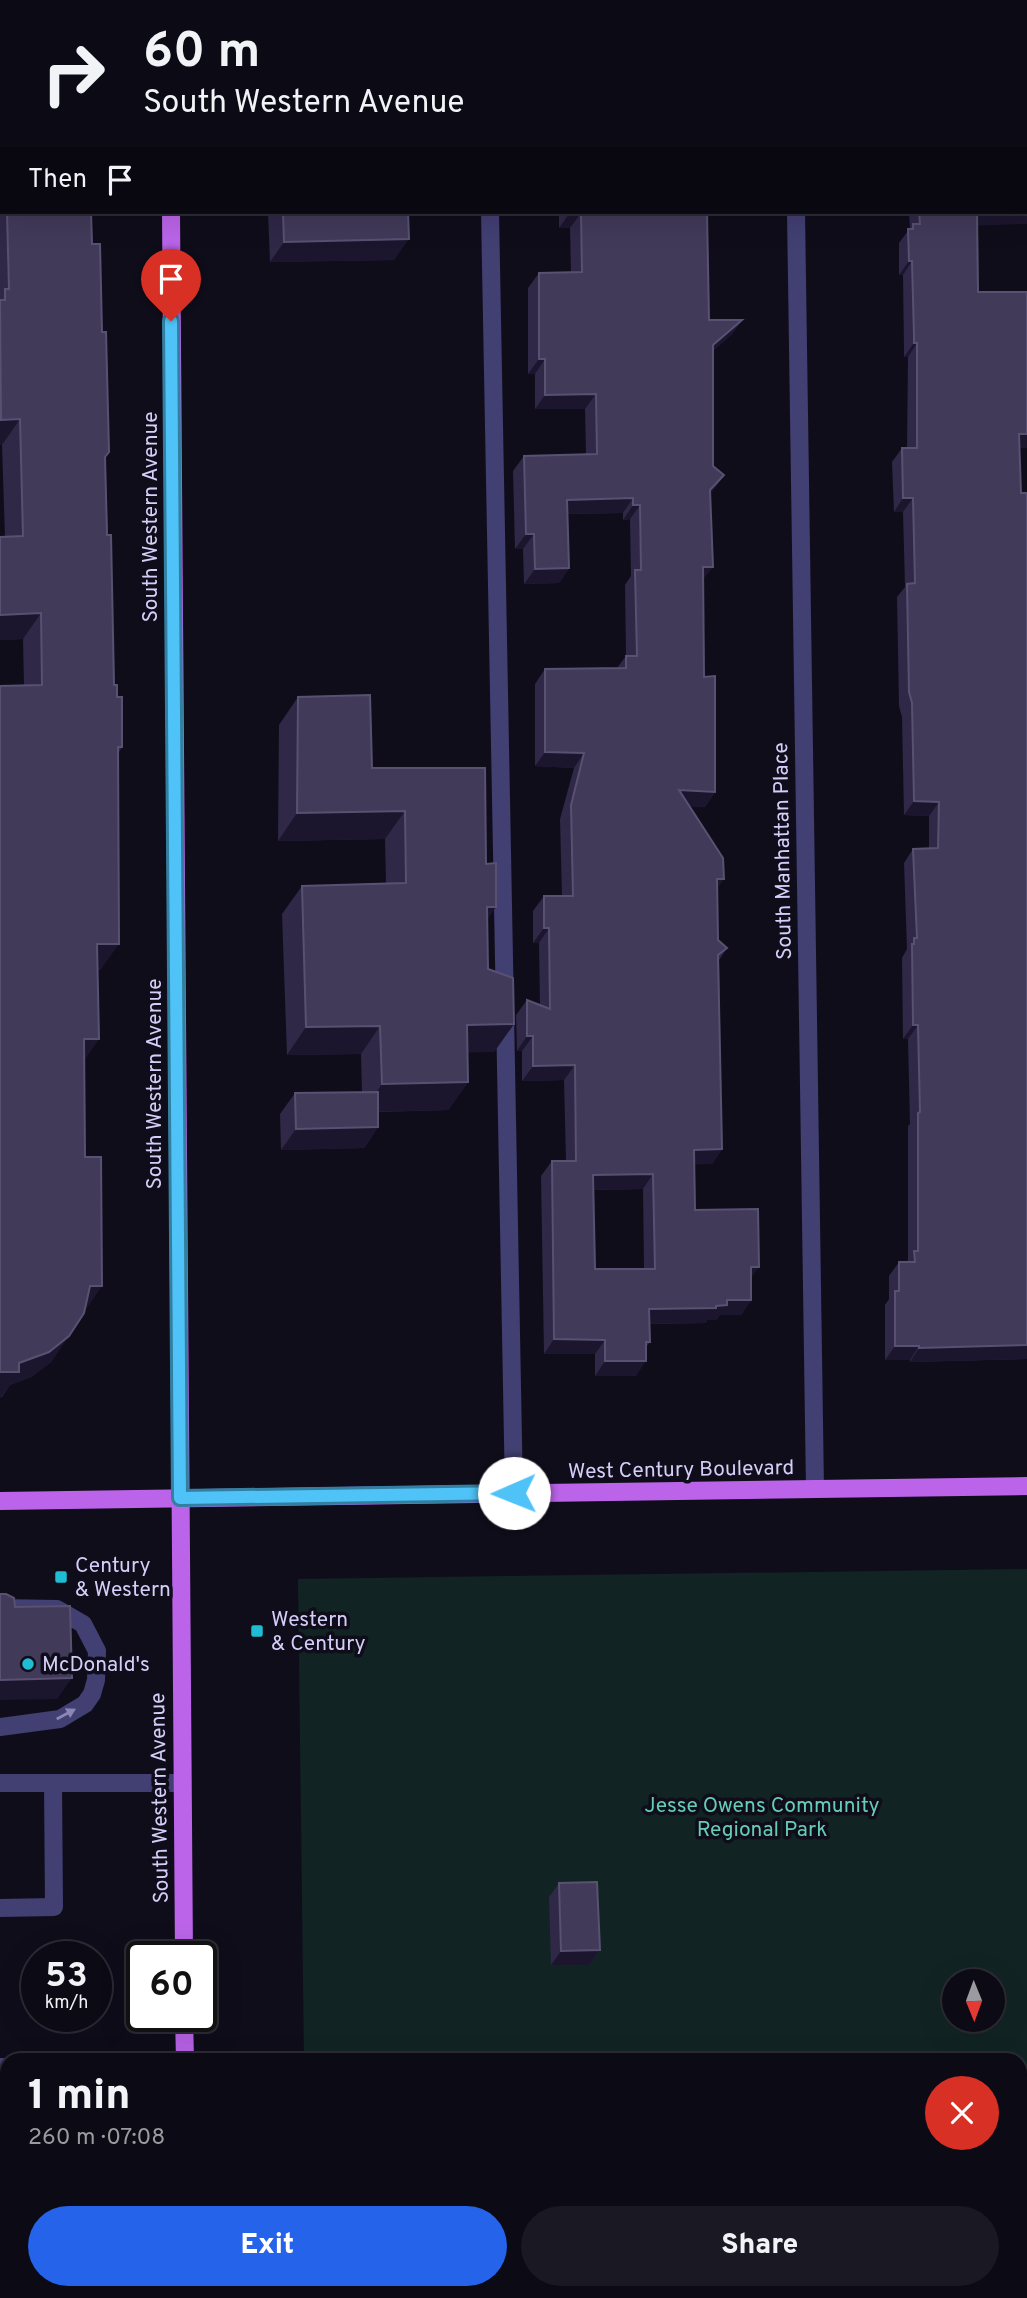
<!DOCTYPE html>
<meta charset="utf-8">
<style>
:root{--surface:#0c0a14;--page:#1a1822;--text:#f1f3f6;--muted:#9a9aa0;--line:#2c2b34;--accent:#2563eb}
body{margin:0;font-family:Overpass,sans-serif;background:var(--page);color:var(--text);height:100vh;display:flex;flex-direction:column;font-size:26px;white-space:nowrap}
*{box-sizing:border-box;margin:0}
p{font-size:23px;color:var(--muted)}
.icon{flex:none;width:38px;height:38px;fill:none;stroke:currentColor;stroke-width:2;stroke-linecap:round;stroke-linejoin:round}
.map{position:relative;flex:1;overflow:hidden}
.sheet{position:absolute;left:0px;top:2053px;width:1027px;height:247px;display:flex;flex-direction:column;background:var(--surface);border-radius:21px 21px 0 0;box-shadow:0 7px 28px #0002,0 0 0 2px var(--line)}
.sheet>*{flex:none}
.top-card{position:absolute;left:0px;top:0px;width:1027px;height:214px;box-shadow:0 7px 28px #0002,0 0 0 2px var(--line);background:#0c0a14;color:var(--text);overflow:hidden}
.needle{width:46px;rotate:179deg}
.controls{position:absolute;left:942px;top:1969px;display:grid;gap:14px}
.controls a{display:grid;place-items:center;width:63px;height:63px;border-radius:50%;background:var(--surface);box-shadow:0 7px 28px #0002,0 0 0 2px var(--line);font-size:35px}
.speed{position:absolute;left:21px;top:1941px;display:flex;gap:14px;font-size:35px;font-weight:700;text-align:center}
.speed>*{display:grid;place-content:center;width:91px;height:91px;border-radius:50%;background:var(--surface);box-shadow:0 7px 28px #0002,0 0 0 2px var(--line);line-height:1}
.speed small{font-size:18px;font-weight:400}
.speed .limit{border:4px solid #111;border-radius:10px;background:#fff;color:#111}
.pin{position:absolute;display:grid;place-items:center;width:60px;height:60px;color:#fff;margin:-72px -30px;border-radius:50% 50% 50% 0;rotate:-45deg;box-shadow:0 0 7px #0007}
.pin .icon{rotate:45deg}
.me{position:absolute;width:77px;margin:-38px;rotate:269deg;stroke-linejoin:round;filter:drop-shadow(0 0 5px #0008)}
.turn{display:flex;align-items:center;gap:24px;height:147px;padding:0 28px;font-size:32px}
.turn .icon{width:91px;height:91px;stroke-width:2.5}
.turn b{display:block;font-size:49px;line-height:60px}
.then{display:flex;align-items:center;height:66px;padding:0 28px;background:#0003;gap:14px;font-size:26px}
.round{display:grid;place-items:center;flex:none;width:74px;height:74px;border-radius:37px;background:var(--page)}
.headline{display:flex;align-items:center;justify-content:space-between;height:119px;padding:0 28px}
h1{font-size:42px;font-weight:800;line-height:52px}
.button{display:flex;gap:14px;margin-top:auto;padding:14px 28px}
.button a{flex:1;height:80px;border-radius:42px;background:var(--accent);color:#fff;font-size:28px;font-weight:800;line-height:80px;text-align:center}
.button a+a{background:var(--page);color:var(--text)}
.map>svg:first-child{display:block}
.green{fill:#112423;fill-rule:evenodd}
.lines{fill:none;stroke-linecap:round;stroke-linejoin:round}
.minor{stroke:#423f73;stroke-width:18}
.major{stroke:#bb64e9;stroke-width:18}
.wall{fill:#2f2846;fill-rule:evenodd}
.shaded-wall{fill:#1b162d}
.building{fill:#413a59;stroke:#585172;stroke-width:2;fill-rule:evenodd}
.oneway{fill:#8b86b6}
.route-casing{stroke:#337fa1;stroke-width:18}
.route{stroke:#4fc3f7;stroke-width:12}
.poi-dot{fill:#1ebdd4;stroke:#100d1b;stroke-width:2.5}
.labels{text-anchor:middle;stroke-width:7;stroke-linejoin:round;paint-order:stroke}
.street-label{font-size:21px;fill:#d4cef8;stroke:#100d1b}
.poi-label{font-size:21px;fill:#d4cef8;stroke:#100d1b;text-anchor:start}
.park-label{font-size:21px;fill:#65cdb6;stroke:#100d1b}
</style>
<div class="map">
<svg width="1027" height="2298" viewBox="0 0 1027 2298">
<rect width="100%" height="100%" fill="#100d1b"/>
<path class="green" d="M1027,1569V2298H307V2292H1020V2060H304L298,1579ZM954,1981H992V2020H954Z"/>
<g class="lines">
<g class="minor">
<polyline points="486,0 486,2"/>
<polyline points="793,0 793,2"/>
<polyline points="1026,37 1027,37"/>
<polyline points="0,61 2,61"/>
<polyline points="490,212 514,1493"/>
<polyline points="796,212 815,1489"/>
<polyline points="0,1608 57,1609 83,1624 97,1651 96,1680 92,1694 85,1704 60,1719 0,1727"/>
<polyline points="0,1783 181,1783"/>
<polyline points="0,1908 54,1907 53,1783"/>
<polyline points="0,2067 7,2067"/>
</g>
<g class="major">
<polyline points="168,0 168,2"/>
<polyline points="171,212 184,1956"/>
<polyline points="0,1501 1027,1486"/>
<polyline points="184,2016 185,2060"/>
<polyline points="188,2292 189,2298"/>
</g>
</g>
<g class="wall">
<polygon points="0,84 2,84 2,212 91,212 105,458 114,685 117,697 122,747 118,754 101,969 98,970 84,1060 84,1312 51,1362 31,1377 10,1385 1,1398 24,685 23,639 0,640 0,537 5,537 2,445 0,445"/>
<polygon points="268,212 408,212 394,260 270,262"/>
<path d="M559,212H707L709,320H742L732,334L713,351V466L724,475L710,493L703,581L704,677L715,792L705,807L689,806L724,879L717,888L718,940L727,948L719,960L722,1149L712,1164H695V1210L751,1278V1300L741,1315H720L716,1320H707L706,1323L650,1324V1342L646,1347L636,1376H595V1354H544L541,1176L552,1161H566L564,1080L522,1081V1051H517L516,1015L527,1000L540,1005L539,943H533V911L544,896H562L560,819L574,768L535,766V684L545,669L617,668L626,656L625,585L631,576L630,519L623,520V513L568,514L569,568L559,583L524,584L523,549H515L513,471L524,456L586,455L585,409H535V374H528V288L539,273L571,272L570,228H559ZM643,1189L644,1269H595L593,1190Z"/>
<polygon points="909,212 1026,212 977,225 978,292 1019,448 1027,1359 910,1362 910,1360 885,1360 885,1305 889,1299 889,1276 899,1262 906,1262 908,1260 908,1126 910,1124 908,1039 903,1039 902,958 907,949 904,863 913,849 929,849 929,816 904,815 902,717 899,706 897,597 905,587 903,512 894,512 892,462 902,448 907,448 908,357 904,357 904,349 903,275 899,275 899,243 910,228"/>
<polygon points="298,697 372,768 486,864 496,907 487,919 488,969 514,1024 494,1052 467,1052 468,1082 448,1110 378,1112 378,1127 364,1148 281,1150 280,1114 295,1093 362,1092 361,1054 287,1055 282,914 302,886 386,883 385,839 278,841 279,725"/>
<polygon points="559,1883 600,1950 589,1965 551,1965 549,1897"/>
</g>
<g class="shaded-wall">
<rect x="1026" y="114" width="1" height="14"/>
<polygon points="1026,210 1027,210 1027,224 967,226 977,212 1026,212"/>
<polygon points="581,213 570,228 559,228 569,214"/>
<polygon points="409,239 394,260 270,262 284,242"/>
<polygon points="909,261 912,261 903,275 899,275"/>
<polygon points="742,320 732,334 703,360 713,345"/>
<polygon points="914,343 917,343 908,357 904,357"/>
<polygon points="539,359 545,359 535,374 528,374"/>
<polygon points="596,394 585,409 535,409 545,395"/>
<polygon points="20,419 2,445 0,445 0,421 1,420"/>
<polygon points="1019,434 1027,434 1027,448 1009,448"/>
<polygon points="724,475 714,490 700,505 710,490"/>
<polygon points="633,498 623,513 557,514 567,500"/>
<polygon points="903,498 913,498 903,512 894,512"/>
<polygon points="633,505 640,505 630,519 623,520"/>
<polygon points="526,534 534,534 523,549 515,549"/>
<polygon points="703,567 713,567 702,581"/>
<polygon points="569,568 559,583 524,584 535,569"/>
<polygon points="41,613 23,639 0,640 0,615"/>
<polygon points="545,752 584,753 574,768 535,766"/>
<polygon points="679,790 715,792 705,807 669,805"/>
<polygon points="914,801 939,802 929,816 904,815"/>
<polygon points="405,811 385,839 278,841 297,813"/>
<polygon points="717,879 724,879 713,894"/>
<polygon points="487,907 496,907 476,935"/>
<polygon points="544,928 549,928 539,943 533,943"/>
<polygon points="97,944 119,944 101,969 79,970"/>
<polygon points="514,1024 494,1052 447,1053 467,1025"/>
<polygon points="913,1025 918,1025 908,1039 903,1039"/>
<polygon points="380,1026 361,1054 287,1055 306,1027"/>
<polygon points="527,1036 533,1036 522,1051 517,1051"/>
<polygon points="84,1039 99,1039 81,1065"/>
<polygon points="575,1065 564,1080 522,1081 533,1066"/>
<polygon points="468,1082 448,1110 363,1112 382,1084"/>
<polygon points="378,1127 364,1148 281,1150 296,1129"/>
<polygon points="722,1149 712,1164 684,1165 694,1150"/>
<polygon points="653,1174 643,1189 583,1190 593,1175"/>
<polygon points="751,1267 759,1267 748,1282"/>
<polygon points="90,1286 102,1286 84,1312"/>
<polygon points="727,1300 751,1300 741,1315 720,1315 716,1320 707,1320 706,1323 639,1324 649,1309 716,1306"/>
<polygon points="69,1336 51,1362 31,1377 10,1385 0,1398 0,1372"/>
<polygon points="554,1339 605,1340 595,1354 544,1354"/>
<polygon points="1027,1345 1027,1359 910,1362 919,1348"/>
<polygon points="895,1346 919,1346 910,1360 885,1360"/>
<polygon points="605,1361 646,1361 636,1376 595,1376"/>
<polygon points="72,1678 57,1699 0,1700 0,1680"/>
<polygon points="600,1950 589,1965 551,1965 561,1951"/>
<polygon points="75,2296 74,2298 13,2298"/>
</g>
<g class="building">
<rect x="1026" y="80" width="1" height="34"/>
<rect x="0" y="84" width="2" height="54"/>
<rect x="1026" y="175" width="1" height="35"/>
<polygon points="7,212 91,212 92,244 100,244 102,332 106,332 109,452 105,457 107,535 111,535 114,685 117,685 117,697 122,697 122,747 118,747 119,944 97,944 99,1039 84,1039 85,1157 101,1157 102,1286 90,1286 84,1313 69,1336 49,1352 19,1363 19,1372 0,1372 0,686 42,685 41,613 0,615 0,537 23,536 20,419 1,420 0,300 5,300 5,289 9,289"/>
<polygon points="283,212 408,212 409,239 284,242"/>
<path d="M569,212H707L709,320H742L713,345V466L724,475L710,490L713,567H703L704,677L715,676V792L679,790L723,858L724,879H717L718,940L727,948L718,955L722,1149L694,1150L695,1210L758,1209L759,1267H751V1300H727V1305L716,1306V1308L649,1309L650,1342H646V1361H605V1340L554,1339L552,1161H576L575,1065L533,1066V1036H527V1000L550,1009L549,928H544V896H573L571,805L584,753L545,752V669L626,668V656H637L635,570H641L640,505H633V498L567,500L569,568L535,569L534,534H526L524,456L597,454L596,394L545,395V359H539V273L582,272L581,213L569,214ZM653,1174L655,1269H595L593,1175Z"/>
<polygon points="919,212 977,212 978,292 1027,292 1027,434 1019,434 1021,493 1027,493 1027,1345 919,1348 919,1346 895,1346 895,1291 899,1291 899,1262 915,1262 914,1251 918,1251 918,1113 920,1112 918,1025 913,1025 912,944 914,944 914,938 917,938 913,849 938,848 939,802 914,801 912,703 909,692 907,584 915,583 913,498 903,498 902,448 917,448 917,343 914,343 914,336 912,261 909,261 908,229 913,229 913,224 920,224"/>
<polygon points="370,695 372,768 485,768 486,864 496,863 496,907 487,907 488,969 513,978 514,1024 467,1025 468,1082 382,1084 380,1026 306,1027 302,886 406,883 405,811 297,813 298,697"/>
<polygon points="378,1092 378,1127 296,1129 295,1093"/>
<polygon points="0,1594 6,1594 14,1598 15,1607 70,1606 72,1678 0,1680"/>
<polygon points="597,1882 600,1950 561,1951 559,1883"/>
<polygon points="0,2129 7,2129 7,2292 118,2292 118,2298 75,2298 75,2296 0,2298"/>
</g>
<defs><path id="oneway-solid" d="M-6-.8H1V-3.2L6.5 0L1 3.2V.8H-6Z" transform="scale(1.75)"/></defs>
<use class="oneway" href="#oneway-solid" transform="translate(66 1714) rotate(-28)"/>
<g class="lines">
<g class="route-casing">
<polyline id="route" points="171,321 180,1498 514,1493"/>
</g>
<use href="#route" class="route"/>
</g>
<g class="poi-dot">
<rect x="54" y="1570" width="14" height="14" rx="3.5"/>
<rect x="250" y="1624" width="14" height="14" rx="3.5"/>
<circle cx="28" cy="1664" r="7"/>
</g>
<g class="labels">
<g class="street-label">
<text transform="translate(150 517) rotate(-90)" y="7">South Western Avenue</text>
<text transform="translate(782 851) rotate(-91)" y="7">South Manhattan Place</text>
<text transform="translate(154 1084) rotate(-90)" y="7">South Western Avenue</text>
<text transform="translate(681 1469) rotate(-1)" y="7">West Century Boulevard</text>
<text transform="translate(159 1798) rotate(-91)" y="7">South Western Avenue</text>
</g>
<g class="poi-label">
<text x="75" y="1572">Century<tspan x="75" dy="24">&amp; Western</tspan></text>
<text x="271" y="1626">Western<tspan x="271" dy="24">&amp; Century</tspan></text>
<text x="42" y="1671">McDonald's</text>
</g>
<g class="park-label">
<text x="762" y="1812">Jesse Owens Community<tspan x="762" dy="24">Regional Park</tspan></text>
</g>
</g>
</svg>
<div class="controls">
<a><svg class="needle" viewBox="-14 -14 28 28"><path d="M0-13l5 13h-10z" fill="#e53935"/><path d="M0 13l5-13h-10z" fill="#9a9aa0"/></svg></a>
</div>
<div class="speed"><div>53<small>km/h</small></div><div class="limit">60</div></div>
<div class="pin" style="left:171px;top:321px;background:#d93025"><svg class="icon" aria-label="arrive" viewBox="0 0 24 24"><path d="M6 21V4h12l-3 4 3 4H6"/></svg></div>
<svg class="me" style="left:514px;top:1493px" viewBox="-20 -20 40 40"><circle r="19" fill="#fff"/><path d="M0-13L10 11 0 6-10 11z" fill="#4fc3f7"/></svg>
<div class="top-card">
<div class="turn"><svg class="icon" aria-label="right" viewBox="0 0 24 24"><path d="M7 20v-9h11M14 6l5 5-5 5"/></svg><div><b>60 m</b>South Western Avenue</div></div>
<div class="then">Then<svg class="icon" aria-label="arrive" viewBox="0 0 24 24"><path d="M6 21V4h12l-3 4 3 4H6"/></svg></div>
</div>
<section class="sheet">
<div class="headline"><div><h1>1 min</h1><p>260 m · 07:08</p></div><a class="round" style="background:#d93025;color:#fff"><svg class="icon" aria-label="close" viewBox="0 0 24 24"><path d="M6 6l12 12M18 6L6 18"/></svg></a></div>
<div class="button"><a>Exit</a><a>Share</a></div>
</section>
</div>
